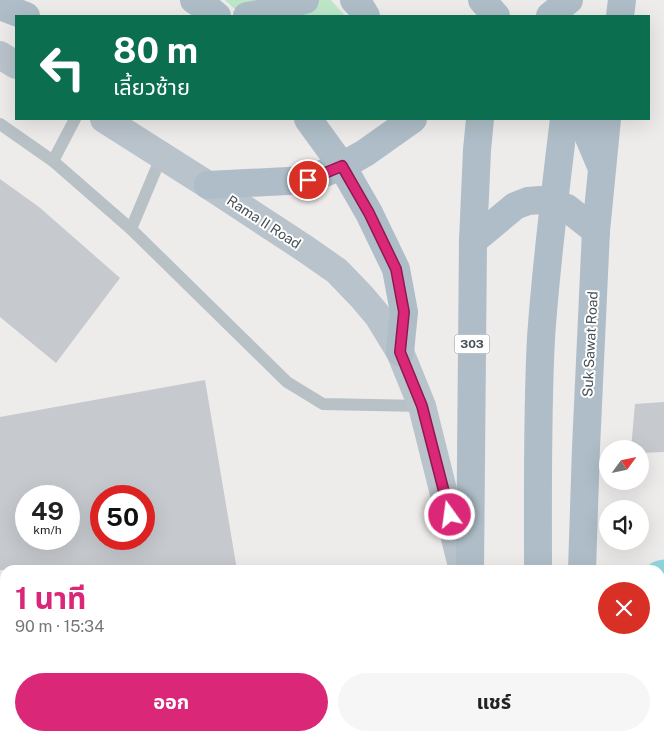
<!DOCTYPE html>
<html lang="th">
<meta charset="utf-8">
<style>
:root{--surface:#fff;--page:#f6f6f6;--text:#222;--muted:#767676;--accent:#db2777}
body{margin:0;font-family:"Public Sans","Noto Sans Thai",sans-serif;background:var(--page);color:var(--text);height:100vh;display:flex;flex-direction:column;font-size:19px;white-space:nowrap}
*{box-sizing:border-box;margin:0}
p{font-size:16px;color:var(--muted)}
.icon{flex:none;width:28px;height:28px;fill:none;stroke:currentColor;stroke-width:2;stroke-linecap:round;stroke-linejoin:round}
.map{position:relative;flex:1;overflow:hidden}
.panel{position:absolute;left:0px;top:565px;width:665px;height:176px;display:flex;flex-direction:column;background:var(--surface);border-radius:15px 15px 0 0;box-shadow:0 5px 20px #0002}
.panel>*{flex:none}
.guide{position:absolute;left:15px;top:15px;width:635px;height:105px;border-radius:0px;box-shadow:0 5px 20px #0002;background:#0b6e4f;color:#fff;overflow:hidden}
.needle{width:32px;rotate:57deg}
.controls{position:absolute;left:599px;top:440px;display:grid;gap:10px}
.controls a{display:grid;place-items:center;width:50px;height:50px;border-radius:50%;background:var(--surface);box-shadow:0 5px 20px #0002;font-size:25px}
.speed{position:absolute;left:15px;top:485px;display:flex;gap:10px;font-size:25px;font-weight:700;text-align:center}
.speed>*{display:grid;place-content:center;width:65px;height:65px;border-radius:50%;background:var(--surface);box-shadow:0 5px 20px #0002;line-height:1}
.speed small{font-size:12px;font-weight:400}
.speed .limit{border:8px solid #d22;background:#fff;color:#111}
.pin{position:absolute;display:grid;place-items:center;width:42px;height:42px;color:#fff;margin:-21px;border:2px solid #fff;border-radius:50%;box-shadow:0 1px 5px #0007}
.me{position:absolute;width:55px;margin:-28px;rotate:346deg;stroke-linejoin:round;filter:drop-shadow(0 0 4px #0008)}
.turn{display:flex;align-items:center;gap:18px;height:105px;padding:0 15px;font-size:22px}
.turn .icon{width:65px;height:65px;stroke-width:2.5}
.turn b{display:block;font-size:35px;line-height:42px}
.round{display:grid;place-items:center;flex:none;width:52px;height:52px;border-radius:26px;background:var(--page)}
.head{display:flex;align-items:center;justify-content:space-between;height:85px;padding:0 15px}
h1{font-size:30px;font-weight:700;line-height:38px;color:var(--accent)}
.action{display:flex;gap:10px;margin-top:auto;padding:10px 15px}
.action a{flex:1;height:58px;border-radius:30px;background:var(--accent);color:#fff;font-size:20px;font-weight:700;line-height:58px;text-align:center}
.action a+a{background:var(--page);color:var(--text)}
.map>svg:first-child{display:block}
.green{fill:#bee7ca}
.lines{fill:none;stroke-linecap:round;stroke-linejoin:round}
.canal{stroke:#90d6df;stroke-width:31}
.building{fill:#c6c9ce;fill-rule:evenodd}
.service{stroke:#b8c1c6;stroke-width:12}
.secondary{stroke:#b9c3cb;stroke-width:28}
.primary{stroke:#aebdc7;stroke-width:28}
.primary-bridge{stroke:#aebdc7;stroke-width:28}
.route-casing{stroke:#8e194d;stroke-width:12}
.route{stroke:#db2777;stroke-width:9}
.labels{text-anchor:middle;stroke-width:4;stroke-linejoin:round;paint-order:stroke}
.shield{fill:#fff;stroke:#7e8489;stroke-width:1}
.shield-label{font-size:12px;font-weight:bold;fill:#465056}
.street-label{font-size:14px;fill:#465056;stroke:#fff}
</style>
<div class="map">
<svg width="664" height="741" viewBox="0 0 664 741">
<rect width="100%" height="100%" fill="#eeebeb"/>
<polygon class="green" points="225,0 331,0 345,16 242,16"/>
<g class="lines">
<g class="canal">
<polyline points="660,576 664,575"/>
<polyline points="0,694 5,693"/>
</g>
</g>
<g class="building">
<polygon points="0,179 39,207 120,278 56,363 0,317"/>
<path d="M205,380L237,570H0V417ZM26,496H69V539H26ZM101,496H144V539H101Z"/>
<polygon points="664,402 664,452 640,453 640,449 631,449 635,404"/>
</g>
<g class="lines">
<g class="service">
<polyline points="0,124 53,161 131,229 287,382 323,404 422,406"/>
<polyline points="53,161 75,119"/>
<polyline points="131,229 162,155"/>
</g>
<g class="secondary">
<polyline points="0,55 16,65"/>
<polyline points="104,119 208,185 304,248 337,271 362,297 378,316 400,352 422,406 463,570"/>
</g>
<g class="primary">
<polyline points="194,0 211,11 217,16"/>
<polyline points="354,0 360,6 366,16"/>
<polyline points="482,0 496,16"/>
<polyline points="0,6 26,16"/>
<polyline points="247,16 264,13 305,0"/>
<polyline points="550,16 569,0"/>
<polyline points="620,16 622,0"/>
<polyline points="308,119 342,166 369,213 396,269 404,312 400,352"/>
<polyline points="576,119 587,133 601,166"/>
<polyline points="208,185 307,180 342,166 365,153 413,119"/>
<polyline points="473,241 515,206 528,201 541,200 567,208 596,231"/>
<polyline points="470,570 473,241 477,150 480,119"/>
<polyline points="582,570 586,448 596,231 607,119"/>
<polyline points="475,736 475,741"/>
<polyline points="537,741 537,736"/>
<polyline points="578,741 578,736"/>
</g>
<path class="primary-bridge" d="M538,570C538,493 537,415 541,338C546,265 555,192 564,119"/>
</g>
<g class="lines">
<g class="route-casing">
<polyline id="route" points="308,180 342,166 369,213 396,269 404,312 400,352 422,406 450,515"/>
</g>
<use href="#route" class="route"/>
</g>
<g class="labels">
<rect class="shield" x="454.5" y="334.5" width="35" height="19" rx="4"/>
<g class="shield-label">
<text x="472" y="348">303</text>
</g>
<g class="street-label">
<text transform="translate(264 222) rotate(33)" y="5">Rama II Road</text>
<text transform="translate(590 344) rotate(-87)" y="5">Suk Sawat Road</text>
</g>
</g>
</svg>
<div class="controls">
<a><svg class="needle" viewBox="-14 -14 28 28"><path d="M0-13l5 13h-10z" fill="#e53935"/><path d="M0 13l5-13h-10z" fill="#767676"/></svg></a>
<a><svg class="icon" aria-label="sound" viewBox="0 0 24 24"><path d="M4 9h4l5-4v14l-5-4H4zM17 9q2 3 0 6"/></svg></a>
</div>
<div class="speed"><div>49<small>km/h</small></div><div class="limit">50</div></div>
<div class="pin" style="left:308px;top:180px;background:#d93025"><svg class="icon" aria-label="arrive" viewBox="0 0 24 24"><path d="M6 21V4h12l-3 4 3 4H6"/></svg></div>
<svg class="me" style="left:450px;top:515px" viewBox="-20 -20 40 40"><circle r="17" fill="#db2777" stroke="#fff" stroke-width="3"/><path d="M0-11L8 9 0 5-8 9z" fill="#fff"/></svg>
<div class="guide">
<div class="turn"><svg class="icon" aria-label="left" viewBox="0 0 24 24"><path d="M17 20v-9H6M10 6l-5 5 5 5"/></svg><div><b>80 m</b>เลี้ยวซ้าย</div></div>
</div>
<section class="panel">
<div class="head"><div><h1>1 นาที</h1><p>90 m · 15:34</p></div><a class="round" style="background:#d93025;color:#fff"><svg class="icon" aria-label="close" viewBox="0 0 24 24"><path d="M6 6l12 12M18 6L6 18"/></svg></a></div>
<div class="action"><a>ออก</a><a>แชร์</a></div>
</section>
</div>
